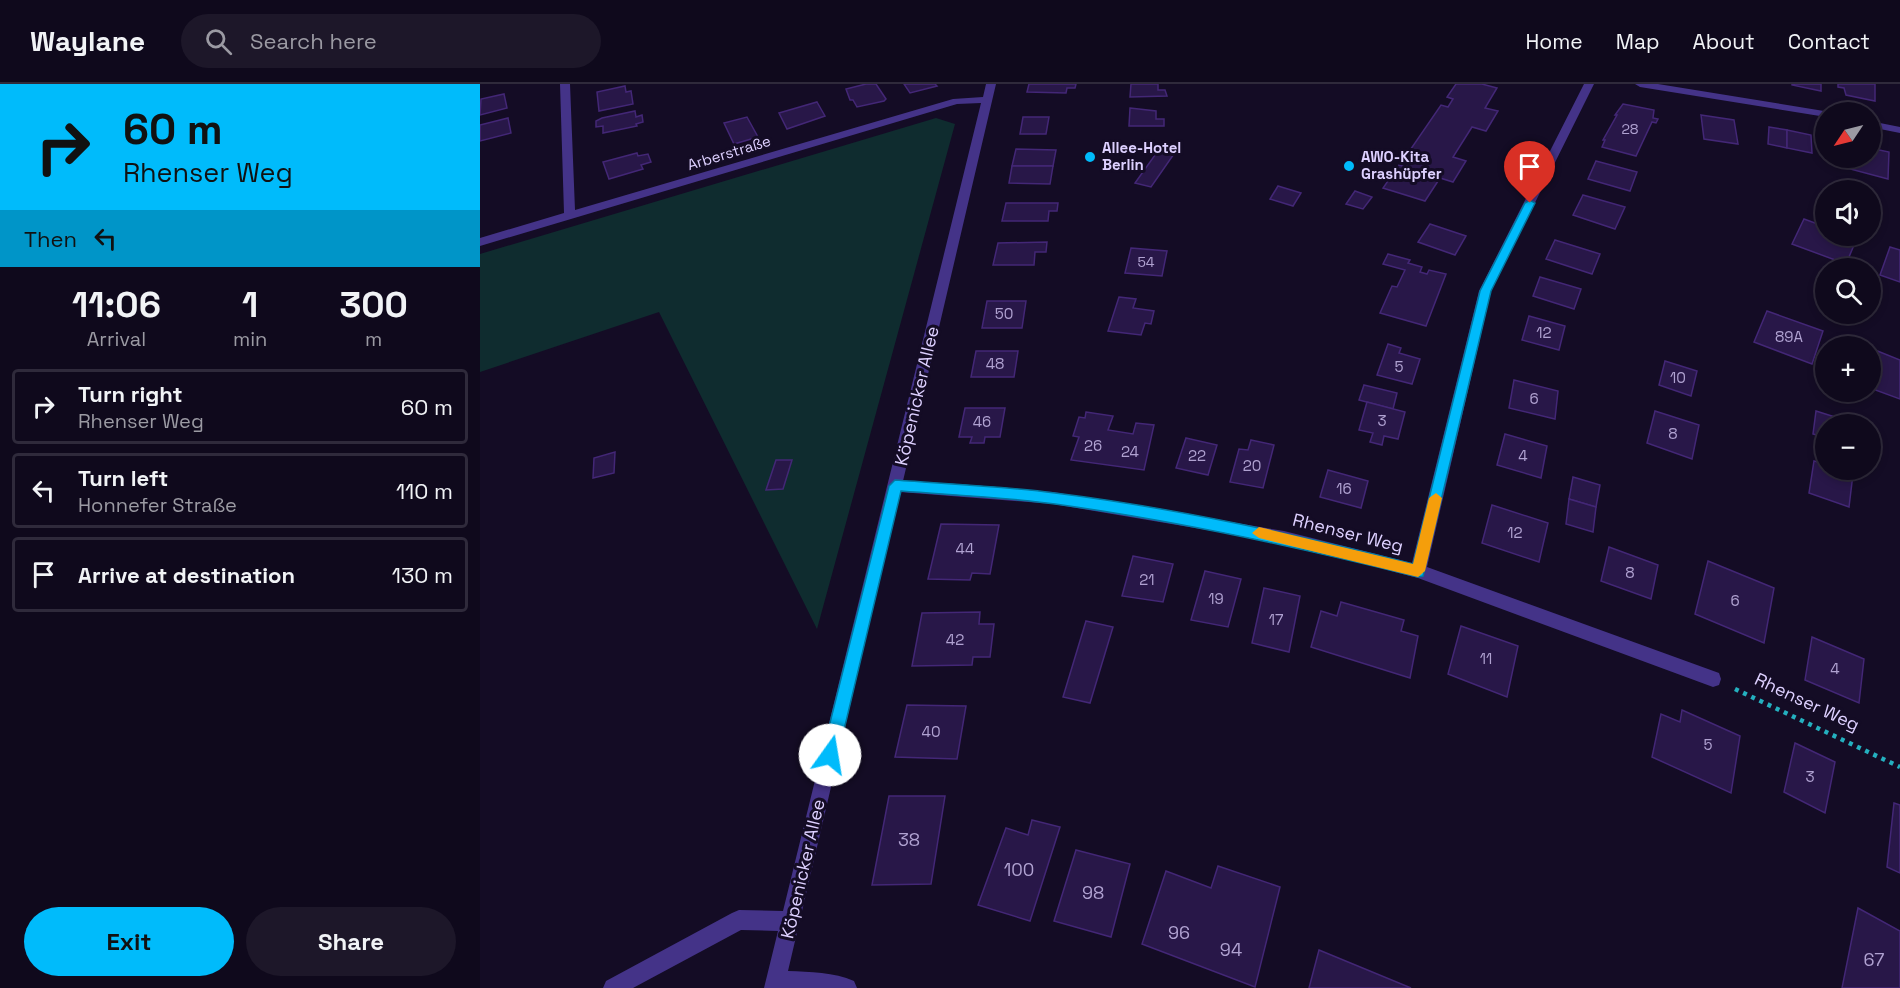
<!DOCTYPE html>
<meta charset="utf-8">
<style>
:root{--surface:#0f091c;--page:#1d1729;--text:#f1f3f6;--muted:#9b9aa3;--line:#2f2a3b;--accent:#00bbfb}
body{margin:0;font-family:"Space Grotesk",sans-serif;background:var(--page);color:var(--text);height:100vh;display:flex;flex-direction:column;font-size:22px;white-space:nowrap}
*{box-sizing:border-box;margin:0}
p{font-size:20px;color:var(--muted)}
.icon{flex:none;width:33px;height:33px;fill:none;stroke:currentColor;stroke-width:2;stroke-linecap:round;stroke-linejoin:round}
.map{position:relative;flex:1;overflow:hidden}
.drawer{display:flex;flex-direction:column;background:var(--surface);width:480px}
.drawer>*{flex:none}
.hud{background:#00bbfb;color:#111;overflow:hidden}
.needle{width:39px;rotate:235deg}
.buttons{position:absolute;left:1335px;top:18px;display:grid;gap:12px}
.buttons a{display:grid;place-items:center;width:66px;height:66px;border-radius:50%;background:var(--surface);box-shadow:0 3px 9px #0003,0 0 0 2px var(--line);font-size:30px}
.pin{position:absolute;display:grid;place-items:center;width:51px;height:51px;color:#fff;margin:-62px -26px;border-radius:50% 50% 50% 0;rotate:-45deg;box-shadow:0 0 6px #0007}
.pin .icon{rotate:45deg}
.me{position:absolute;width:66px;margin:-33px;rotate:13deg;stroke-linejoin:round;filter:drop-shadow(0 0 4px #0008)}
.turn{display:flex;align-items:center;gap:21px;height:126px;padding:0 24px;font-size:27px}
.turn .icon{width:78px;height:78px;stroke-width:2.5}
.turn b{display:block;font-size:42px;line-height:51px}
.then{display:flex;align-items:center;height:57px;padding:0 24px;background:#0003;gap:12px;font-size:22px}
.eta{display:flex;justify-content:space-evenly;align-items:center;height:102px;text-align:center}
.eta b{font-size:36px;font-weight:700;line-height:42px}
.action{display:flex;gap:12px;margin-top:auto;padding:12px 24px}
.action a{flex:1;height:69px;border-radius:36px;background:var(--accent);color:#111;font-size:24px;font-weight:700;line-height:69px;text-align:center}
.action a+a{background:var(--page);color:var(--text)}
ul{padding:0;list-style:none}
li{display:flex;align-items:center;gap:18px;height:75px;margin:0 12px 9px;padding:0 12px;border:3px solid var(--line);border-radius:6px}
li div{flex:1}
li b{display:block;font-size:22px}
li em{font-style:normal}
header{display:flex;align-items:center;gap:36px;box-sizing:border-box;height:84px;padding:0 30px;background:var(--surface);border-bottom:2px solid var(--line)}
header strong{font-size:28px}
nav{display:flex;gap:33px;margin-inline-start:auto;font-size:21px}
.search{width:420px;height:54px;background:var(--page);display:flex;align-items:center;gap:15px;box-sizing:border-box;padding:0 21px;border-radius:33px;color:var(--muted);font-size:22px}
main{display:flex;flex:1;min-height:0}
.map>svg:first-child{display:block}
.green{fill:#0f2c2f}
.building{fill:#281748;stroke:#432776;stroke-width:1.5}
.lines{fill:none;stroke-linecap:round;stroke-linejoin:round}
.path{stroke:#24b0bf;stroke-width:4.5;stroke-dasharray:4 5;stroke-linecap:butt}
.minor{fill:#438;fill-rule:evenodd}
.route{fill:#00bbfb;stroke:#007aa3;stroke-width:1.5}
.slow{fill:#f59e0b}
.poi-dot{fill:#00bbfb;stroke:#140c25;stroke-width:2}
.labels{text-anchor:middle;stroke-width:6;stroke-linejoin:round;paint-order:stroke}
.far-number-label{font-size:14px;fill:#b0a2d1}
.far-poi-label{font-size:15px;font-weight:bold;fill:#ddd0ff;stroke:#140c25;text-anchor:start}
.far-street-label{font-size:15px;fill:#ddd0ff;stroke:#140c25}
.number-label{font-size:15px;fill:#b0a2d1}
.street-label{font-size:18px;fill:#ddd0ff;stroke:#140c25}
.near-number-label{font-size:18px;fill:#b0a2d1}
</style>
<header>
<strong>Waylane</strong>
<div class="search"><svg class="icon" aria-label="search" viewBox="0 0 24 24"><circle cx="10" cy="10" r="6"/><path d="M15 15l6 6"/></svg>Search here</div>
<nav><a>Home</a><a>Map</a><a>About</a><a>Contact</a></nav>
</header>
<main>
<section class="drawer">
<div class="hud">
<div class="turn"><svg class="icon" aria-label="right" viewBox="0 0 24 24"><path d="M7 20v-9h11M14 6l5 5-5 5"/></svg><div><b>60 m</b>Rhenser Weg</div></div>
<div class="then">Then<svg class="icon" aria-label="left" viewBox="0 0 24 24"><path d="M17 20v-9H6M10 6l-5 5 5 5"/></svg></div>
</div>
<div class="eta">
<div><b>11:06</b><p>Arrival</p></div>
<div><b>1</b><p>min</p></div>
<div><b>300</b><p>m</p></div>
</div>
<ul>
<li><svg class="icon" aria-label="right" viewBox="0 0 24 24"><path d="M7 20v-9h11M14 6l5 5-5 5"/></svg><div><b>Turn right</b><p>Rhenser Weg</p></div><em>60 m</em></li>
<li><svg class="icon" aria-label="left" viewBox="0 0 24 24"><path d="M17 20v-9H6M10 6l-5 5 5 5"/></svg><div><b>Turn left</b><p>Honnefer Straße</p></div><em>110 m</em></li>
<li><svg class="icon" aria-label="arrive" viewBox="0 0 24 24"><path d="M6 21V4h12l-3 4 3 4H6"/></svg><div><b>Arrive at destination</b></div><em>130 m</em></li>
</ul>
<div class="action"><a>Exit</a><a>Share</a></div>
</section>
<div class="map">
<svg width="1420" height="904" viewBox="0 0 1420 904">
<rect width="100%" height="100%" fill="#140c25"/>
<polygon class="green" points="456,34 475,40 337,545 179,228 0,288 0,170"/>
<g class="building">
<polygon points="386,0 396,0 406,15 404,17 377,23 373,16 370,16 366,5"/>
<polygon points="424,0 455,0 457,2 430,9"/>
<polygon points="549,0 596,0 595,4 587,4 586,9 547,8"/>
<polygon points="651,0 678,0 678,6 685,6 687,12 650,13"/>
<polygon points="976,0 1002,0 1017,4 1005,24 1018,27 1006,47 992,43 973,73 986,77 973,98 960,94 945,117 903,104 919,81 926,83 933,74 926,72 961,21 968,23 973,15 967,13"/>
<polygon points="1341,0 1341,7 1312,1 1312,0"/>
<polygon points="1358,0 1395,0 1395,17 1366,11 1364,4 1358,3"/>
<polygon points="145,2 146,8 151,7 153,20 119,27 117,8"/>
<polygon points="24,10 27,24 0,31 1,15"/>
<polygon points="337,18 345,32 307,45 299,29"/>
<polygon points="1143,20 1174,26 1173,34 1178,35 1176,39 1172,38 1156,72 1122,63 1125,56 1123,56 1137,31 1135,31"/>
<polygon points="650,24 676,27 676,35 684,35 684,42 649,42"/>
<polygon points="155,27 156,33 162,31 163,38 156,40 157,42 123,49 123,42 116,43 116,37 122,34"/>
<polygon points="1221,31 1254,36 1258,60 1224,55"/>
<polygon points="267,33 278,53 254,60 244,39"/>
<polygon points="543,33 569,33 566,50 540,50"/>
<polygon points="28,34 31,49 0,57 0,41"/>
<polygon points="1289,43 1307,46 1307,64 1288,60"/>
<polygon points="1307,46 1331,51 1332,69 1307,64"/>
<polygon points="680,64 696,67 671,103 655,99"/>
<polygon points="1390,64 1409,68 1408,95 1359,82 1360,74 1390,74"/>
<polygon points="536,65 576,66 573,82 532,82"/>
<polygon points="157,69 158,72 168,70 171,78 161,81 163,85 129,95 123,78"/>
<polygon points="1116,77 1157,88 1150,107 1108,95"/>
<polygon points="532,82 573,82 570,100 529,99"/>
<polygon points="798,102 821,109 813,122 790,115"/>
<polygon points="875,107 892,113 883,125 866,120"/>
<polygon points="1103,111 1145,123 1135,145 1093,131"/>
<polygon points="526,119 578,119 577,127 569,127 568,137 522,137"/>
<polygon points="1324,135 1346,143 1346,152 1377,154 1366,180 1312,160"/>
<polygon points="950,140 986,152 975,171 938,158"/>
<polygon points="1075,156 1120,170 1112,190 1066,175"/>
<polygon points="567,158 566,168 555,168 554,181 513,181 518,159"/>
<polygon points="1410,163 1420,166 1420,198 1400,191"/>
<polygon points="651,164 687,167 682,192 645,189"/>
<polygon points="908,170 930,176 928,179 942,183 940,188 947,190 949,186 966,190 946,242 900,229 912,202 917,203 925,186 903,180"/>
<polygon points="1060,193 1101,205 1094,225 1053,212"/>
<polygon points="639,213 656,215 653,224 674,227 671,240 665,239 661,251 628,247"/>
<polygon points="507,217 546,217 542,244 502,244"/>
<polygon points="1287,227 1343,247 1332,280 1274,258"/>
<polygon points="1049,232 1085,242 1079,266 1042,256"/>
<polygon points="908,260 921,264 919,269 940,275 932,300 897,291"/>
<polygon points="1390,264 1420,276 1420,315 1390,304"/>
<polygon points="496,267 538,267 534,293 491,293"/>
<polygon points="1185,277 1217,287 1211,312 1179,301"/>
<polygon points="1034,296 1078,307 1075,335 1029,324"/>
<polygon points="884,301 917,309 913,325 879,316"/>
<polygon points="887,318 925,328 918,355 904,352 902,361 890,358 893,349 879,346"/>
<polygon points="485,324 525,324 520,353 505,353 504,359 490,359 492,353 479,353"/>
<polygon points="1175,327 1219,341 1212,375 1167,359"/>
<polygon points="1336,327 1377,340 1346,340 1346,354 1333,350"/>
<polygon points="606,328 633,332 628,346 653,350 656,339 674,341 664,386 591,376 599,353 593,352 599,333 605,334"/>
<polygon points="1025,350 1067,362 1061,394 1017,381"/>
<polygon points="706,354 737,361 728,391 696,384"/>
<polygon points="771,356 794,361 783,404 750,398 759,365 768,366"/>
<polygon points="135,368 134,389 113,394 114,374"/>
<polygon points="296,376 312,376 303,405 286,406"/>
<polygon points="1334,377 1346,380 1346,386 1360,386 1373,390 1369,423 1329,409"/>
<polygon points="848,386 888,397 881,424 840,413"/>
<polygon points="1093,393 1120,401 1116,423 1089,415"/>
<polygon points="1089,415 1116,423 1113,448 1086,440"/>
<polygon points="1012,421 1068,439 1059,478 1002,459"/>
<polygon points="461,440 519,441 510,490 492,489 490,496 448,495"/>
<polygon points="1129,463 1178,481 1171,515 1121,497"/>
<polygon points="653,472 693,480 683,518 642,512"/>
<polygon points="1228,477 1294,504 1284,559 1215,530"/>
<polygon points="725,487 761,495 748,543 711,536"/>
<polygon points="784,504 820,512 809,568 772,559"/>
<polygon points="861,518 924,536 921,547 938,552 930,594 831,563 841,527 857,532"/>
<polygon points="500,528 499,540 514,540 510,573 493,573 492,581 432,582 442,529"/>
<polygon points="606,537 633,543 610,619 583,613"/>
<polygon points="981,542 1038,562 1027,613 968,590"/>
<polygon points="1332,553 1384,575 1379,619 1325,596"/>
<polygon points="427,621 486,622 477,675 415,673"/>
<polygon points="1202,626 1260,652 1251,709 1172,673 1181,630 1200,638"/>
<polygon points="1315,659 1355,678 1345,729 1304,708"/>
<polygon points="409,712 465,712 451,800 392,801"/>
<polygon points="1414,719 1420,721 1420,789 1407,783"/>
<polygon points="552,736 580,743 550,837 498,821 526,744 548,751"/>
<polygon points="596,766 650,780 631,853 574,837"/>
<polygon points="738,782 800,803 775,903 662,860 686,787 731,804"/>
<polygon points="1378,824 1420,847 1420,904 1362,904"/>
<polygon points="839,866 931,904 829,904"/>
</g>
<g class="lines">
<polyline class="path" points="1255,605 1420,683"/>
<g class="minor">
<path d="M80,0H90L95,126L473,15L503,13L506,0H516L423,397L573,408L804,447L932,479L999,207L1104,0H1114L1011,207L947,483L1239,589L1241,595L1239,601L1233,603L938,494L804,459L573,420L420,408L308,887C330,888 354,888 374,897L377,904H284L298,847L261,846L153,904H123L126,897L252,829L259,826L303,827L501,19L477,20L0,162V154L84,129Z"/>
<polygon points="1155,0 1178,0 1350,28 1346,28 1346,33 1160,3"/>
<polygon points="1390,37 1420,43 1420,49 1390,43"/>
</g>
</g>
<path class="route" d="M1050,116L1055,119L1011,207L943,492L938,493C818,463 698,437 575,420C524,413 472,411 421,407L358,671L356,677L350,679L344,677L342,671L409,402L415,396C468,400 522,402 575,409C696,424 815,450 933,480L1000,207L1045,119Z"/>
<polygon class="slow" points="956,409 962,414 945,487 938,493 779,454 772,449 779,443 933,480 949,414"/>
<g class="poi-dot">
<circle cx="610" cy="73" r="6"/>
<circle cx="869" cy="82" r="6"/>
</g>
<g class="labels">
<g class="far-number-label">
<text x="1150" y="50">28</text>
<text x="666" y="183">54</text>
</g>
<g class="far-poi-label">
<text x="622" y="69">Allee-Hotel<tspan x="622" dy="17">Berlin</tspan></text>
<text x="881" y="78">AWO-Kita<tspan x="881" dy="17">Grashüpfer</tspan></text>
</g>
<g class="far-street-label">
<text transform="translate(249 69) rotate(-17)" y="5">Arberstraße</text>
</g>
<g class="number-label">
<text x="524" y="235">50</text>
<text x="1064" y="254">12</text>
<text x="1309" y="258">89A</text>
<text x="515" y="285">48</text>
<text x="919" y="288">5</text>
<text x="1198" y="299">10</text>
<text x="1054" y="320">6</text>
<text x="902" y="342">3</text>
<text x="502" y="343">46</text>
<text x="1193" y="355">8</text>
<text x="613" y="367">26</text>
<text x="650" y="373">24</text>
<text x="717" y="377">22</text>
<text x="1043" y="377">4</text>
<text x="772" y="387">20</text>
<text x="864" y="410">16</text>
<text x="1035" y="454">12</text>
<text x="485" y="470">44</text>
<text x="1150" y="494">8</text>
<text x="667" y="501">21</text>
<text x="736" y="520">19</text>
<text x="1255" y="522">6</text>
<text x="796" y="541">17</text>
<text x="475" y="561">42</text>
<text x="1006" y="580">11</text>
<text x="1355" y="590">4</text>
<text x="451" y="653">40</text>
<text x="1228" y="666">5</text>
<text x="1330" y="698">3</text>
</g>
<g class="street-label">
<text transform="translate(437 312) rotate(-77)" y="6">Köpenicker Allee</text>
<text transform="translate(868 449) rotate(14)" y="6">Rhenser Weg</text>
<text transform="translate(1327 618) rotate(25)" y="6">Rhenser Weg</text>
<text transform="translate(323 785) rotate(-77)" y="6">Köpenicker Allee</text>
</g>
<g class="near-number-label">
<text x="429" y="762">38</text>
<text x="539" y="792">100</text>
<text x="613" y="815">98</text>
<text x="699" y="855">96</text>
<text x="751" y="872">94</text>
<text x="1394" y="882">67</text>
</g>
</g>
</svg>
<div class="buttons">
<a><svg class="needle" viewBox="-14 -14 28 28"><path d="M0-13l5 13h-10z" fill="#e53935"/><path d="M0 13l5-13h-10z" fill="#9b9aa3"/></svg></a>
<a><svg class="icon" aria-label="sound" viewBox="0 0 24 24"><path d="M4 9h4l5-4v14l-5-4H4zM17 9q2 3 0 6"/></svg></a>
<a><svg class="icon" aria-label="search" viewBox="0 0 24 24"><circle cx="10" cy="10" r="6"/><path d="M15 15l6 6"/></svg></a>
<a>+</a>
<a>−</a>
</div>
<div class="pin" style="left:1050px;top:119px;background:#d93025"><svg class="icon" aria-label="arrive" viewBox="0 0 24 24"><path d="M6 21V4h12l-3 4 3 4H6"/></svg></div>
<svg class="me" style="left:350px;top:671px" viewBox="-20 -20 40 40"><circle r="19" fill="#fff"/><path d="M0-13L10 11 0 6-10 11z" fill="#00bbfb"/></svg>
</div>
</main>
